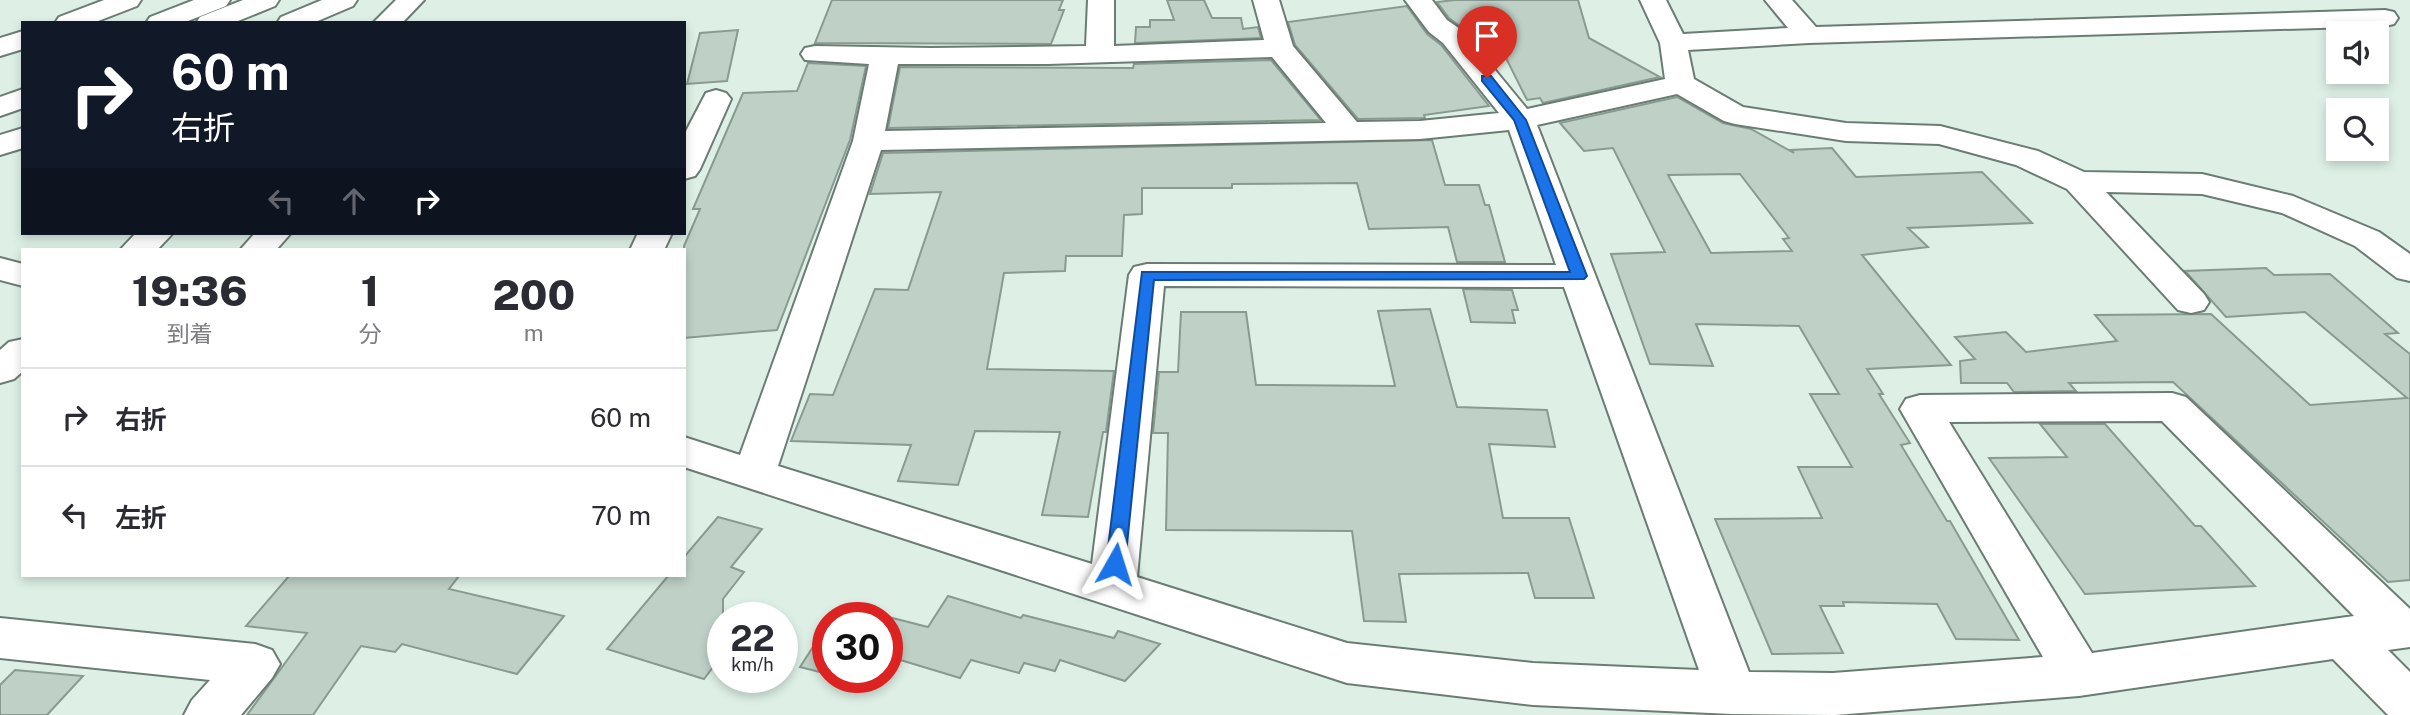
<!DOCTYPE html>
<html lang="ja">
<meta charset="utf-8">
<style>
:root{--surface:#fff;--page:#f7f7f7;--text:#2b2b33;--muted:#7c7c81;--line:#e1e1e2}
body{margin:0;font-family:"Public Sans","Noto Sans JP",sans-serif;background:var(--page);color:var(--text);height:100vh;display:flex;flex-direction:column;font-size:26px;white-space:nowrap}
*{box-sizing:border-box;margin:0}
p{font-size:23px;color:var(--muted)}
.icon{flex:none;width:38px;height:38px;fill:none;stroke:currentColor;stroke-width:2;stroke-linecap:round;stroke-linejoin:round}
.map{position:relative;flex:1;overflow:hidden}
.panel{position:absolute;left:21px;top:248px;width:665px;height:329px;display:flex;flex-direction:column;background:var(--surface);border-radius:0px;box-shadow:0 4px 10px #0003}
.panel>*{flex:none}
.hud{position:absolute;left:21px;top:21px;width:665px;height:214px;border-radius:0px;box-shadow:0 4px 10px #0003;background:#111827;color:#fff;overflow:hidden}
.fabs{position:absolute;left:2326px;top:21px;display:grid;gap:14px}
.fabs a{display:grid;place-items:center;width:63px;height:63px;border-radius:0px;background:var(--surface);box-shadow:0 4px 10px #0003;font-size:35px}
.speed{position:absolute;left:707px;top:602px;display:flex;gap:14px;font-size:35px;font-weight:700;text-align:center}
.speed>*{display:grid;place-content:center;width:91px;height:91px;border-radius:50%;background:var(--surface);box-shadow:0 4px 10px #0003;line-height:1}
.speed small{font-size:18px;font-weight:400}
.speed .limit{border:10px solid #d22;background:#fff;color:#111}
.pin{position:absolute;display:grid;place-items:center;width:60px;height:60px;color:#fff;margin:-72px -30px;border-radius:50% 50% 50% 0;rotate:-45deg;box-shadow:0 0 7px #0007}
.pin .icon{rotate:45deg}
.me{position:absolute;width:77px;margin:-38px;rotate:6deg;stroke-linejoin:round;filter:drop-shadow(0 0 5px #0008)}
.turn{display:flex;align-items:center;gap:24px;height:147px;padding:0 35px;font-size:32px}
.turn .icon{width:91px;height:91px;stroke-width:2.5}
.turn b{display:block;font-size:49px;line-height:60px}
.lanes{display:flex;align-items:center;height:66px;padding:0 35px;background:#0003;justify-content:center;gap:35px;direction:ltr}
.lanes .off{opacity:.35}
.eta{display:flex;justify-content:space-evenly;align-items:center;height:119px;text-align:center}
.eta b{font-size:42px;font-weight:800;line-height:49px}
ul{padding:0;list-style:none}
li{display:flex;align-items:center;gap:21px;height:98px;padding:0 35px;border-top:2px solid var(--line)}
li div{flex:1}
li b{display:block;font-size:26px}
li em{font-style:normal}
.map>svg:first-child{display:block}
.building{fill:#bfd1c7;stroke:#899a91;stroke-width:2;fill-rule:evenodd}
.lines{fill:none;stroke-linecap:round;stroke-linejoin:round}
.minor-casing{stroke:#6b7c73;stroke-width:4}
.highway-casing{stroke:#6b7c73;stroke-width:4}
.minor{fill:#fff;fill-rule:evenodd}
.highway{fill:#fff;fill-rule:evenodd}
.route{fill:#1a73e8;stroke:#114b97;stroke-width:2}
</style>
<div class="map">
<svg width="2410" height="715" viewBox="0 0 2410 715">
<rect width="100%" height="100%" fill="#def0e6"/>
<g class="building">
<polygon points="832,0 1063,0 1059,10 1064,10 1051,44 815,43"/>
<polygon points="1167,0 1204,0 1212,18 1241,18 1243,29 1258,27 1261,38 1135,43 1136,27 1150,27 1150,20 1174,20"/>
<polygon points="1455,0 1578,0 1589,38 1660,77 1543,103 1540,98 1527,100 1494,34 1475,41 1464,29 1449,18 1437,2"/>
<polygon points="1407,6 1427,34 1441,45 1489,106 1424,115 1425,118 1358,119 1295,45 1288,22"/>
<polygon points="738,30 727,81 687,84 700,33"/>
<polygon points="1271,60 1321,120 888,128 900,67 1133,68 1134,64"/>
<polygon points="808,63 866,66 850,140 777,330 684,338 684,246 700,209 693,209 743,93 797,91"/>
<path d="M1677,97L1723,123L1751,129L1794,153L1791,150L1832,148L1856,177L1982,172L2032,223L1908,228L1928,247L1862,255L1951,365L1867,369L1883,394H1879L1910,443L1901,445L1947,521H1950L2019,640L1956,639L1937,604L1843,602L1844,606H1820L1843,653L1772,654L1715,519L1822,518L1798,467H1852L1810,394H1839L1799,326L1696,324L1713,366L1650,364L1611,254L1665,252L1613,148L1584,151L1560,123ZM1740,174L1789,238L1783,239L1792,251L1711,253L1668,175Z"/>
<polygon points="1432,140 1445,185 1479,185 1485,205 1489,205 1505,262 1457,262 1448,227 1369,229 1357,183 1232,184 1232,188 1142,188 1142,214 1124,215 1122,256 1066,256 1065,271 1004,273 987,369 1114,371 1106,432 1103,432 1088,517 1042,515 1060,432 975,431 958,485 898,481 911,445 791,441 810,394 833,395 875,289 908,290 941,192 870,194 883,153"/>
<polygon points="2266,268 2274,275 2330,274 2398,333 2385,334 2410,354 2410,580 2388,582 2173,382 2069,383 2076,391 2014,392 2007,383 1961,383 1960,361 1975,359 1955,337 2006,332 2026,352 2117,341 2095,315 2211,314 2310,405 2407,398 2305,312 2226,317 2185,271"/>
<polygon points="1463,289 1512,290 1518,310 1512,310 1515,323 1471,322"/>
<polygon points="1430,309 1457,407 1547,410 1555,447 1489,444 1503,518 1569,518 1594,598 1535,598 1528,573 1399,574 1406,622 1364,621 1352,531 1166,530 1168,433 1153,433 1159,372 1178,372 1181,312 1246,312 1256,385 1395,386 1378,311"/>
<polygon points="2040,424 2105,424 2195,526 2201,526 2255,586 2085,594 1989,458 2067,457"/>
<polygon points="718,517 762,529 731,567 744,572 723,599 723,654 704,679 607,649 668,576 684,576 684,557"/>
<polygon points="289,576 459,576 449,589 564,616 517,674 402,644 395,652 361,646 313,715 247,715 307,633 246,626"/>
<polygon points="948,596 1021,618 1023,615 1114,638 1118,631 1160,644 1125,681 1060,660 1055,671 1024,663 1019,673 971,660 960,678 887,656 887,618 851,618 857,609 928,627"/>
<polygon points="827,625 828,674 800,667"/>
<polygon points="15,670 83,676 47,715 0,715 0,685"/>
</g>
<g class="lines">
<g class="minor-casing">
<g id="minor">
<polygon points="104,0 141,0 137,6 93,23 55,23 59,17"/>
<polygon points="322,0 357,0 353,6 313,23 277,23 281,17"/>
<polygon points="396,0 424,0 402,23 373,23"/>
<path d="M1088,0H1114V46L1264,40L1253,0H1279L1293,46L1357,122L1420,121L1499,113L1443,43L1429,32L1405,0H1432L1447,20L1463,31L1527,109L1665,79L1660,43L1640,0H1666L1683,34L1788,28L1765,0H1792L1816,27L2385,10L2394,12L2398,18L2394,24L2385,26L1809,43L1688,50L1694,79L1743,107L1846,123L1940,126L2038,151L2084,172L2202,174L2293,196L2379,232L2410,254V281L2397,278L2355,246L2282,213L2202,194L2106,192L2204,294L2209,302L2204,310L2191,313L2178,310L2067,189L2016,165L1939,144L1846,141L1735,124L1724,121L1677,94L1537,125L1749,672L1833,673L2043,657L1900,409L1906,399L1920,395L2172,393L2186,397L2410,609V647L2388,650L2410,672V715H2388L2333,659L2079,696L1835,715L1732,714L1533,705L1347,683L684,467V437L740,455L853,141L869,64L805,60L801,54L805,48L815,46L931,48L1086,46ZM1272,57L1326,123L885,131L898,64H1048ZM1509,130L1556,265L1147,264L1134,267L1129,275L1092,564L778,466L881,150L1420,139ZM1164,286L1564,287L1699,670L1533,663L1347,643L1137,577ZM2162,421L2354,616L2092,653L1949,422Z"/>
<polygon points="23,31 23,49 0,56 0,38"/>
<polygon points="716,90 726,93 731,99 700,169 695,176 684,179 684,135 706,93"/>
<polygon points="23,128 23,148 0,155 0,135"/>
<polygon points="136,233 173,233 157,250 120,250"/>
<polygon points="255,233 291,233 276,250 240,250"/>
<polygon points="638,233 672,233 664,250 630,250"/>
<polygon points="0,258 23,264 23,286 0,280"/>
<polygon points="23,339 23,371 14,379 0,383 0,350 9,342"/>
<polygon points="0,618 255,644 272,650 280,664 272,678 241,715 184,715 192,700 210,680 0,658"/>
</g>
</g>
<g class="highway-casing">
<g id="highway">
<polygon points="194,0 230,0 226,6 183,23 146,23 150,17"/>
<polygon points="243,0 279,0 275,6 233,23 196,23 200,17"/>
<polygon points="23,89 23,108 0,116 0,97"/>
</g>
</g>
<use href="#minor" class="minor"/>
<use href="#highway" class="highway"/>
</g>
<polygon class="route" points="1482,76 1491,76 1526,120 1587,276 1584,279 1154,280 1125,564 1122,569 1115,571 1108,569 1106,564 1142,272 1570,272 1514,120 1482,81"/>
</svg>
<div class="fabs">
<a><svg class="icon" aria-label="sound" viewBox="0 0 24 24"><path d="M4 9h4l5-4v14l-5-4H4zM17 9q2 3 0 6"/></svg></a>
<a><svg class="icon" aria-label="search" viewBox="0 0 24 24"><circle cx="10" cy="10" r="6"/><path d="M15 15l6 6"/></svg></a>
</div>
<div class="speed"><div>22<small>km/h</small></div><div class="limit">30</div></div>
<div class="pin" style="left:1487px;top:78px;background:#d93025"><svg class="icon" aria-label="arrive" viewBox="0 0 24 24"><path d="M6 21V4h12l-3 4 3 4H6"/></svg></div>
<svg class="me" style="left:1115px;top:564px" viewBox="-20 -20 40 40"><path d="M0-17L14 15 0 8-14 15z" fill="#1a73e8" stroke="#fff" stroke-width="4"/></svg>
<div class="hud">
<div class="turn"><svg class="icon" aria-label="right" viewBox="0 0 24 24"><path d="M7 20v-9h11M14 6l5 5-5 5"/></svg><div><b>60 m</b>右折</div></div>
<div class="lanes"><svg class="icon off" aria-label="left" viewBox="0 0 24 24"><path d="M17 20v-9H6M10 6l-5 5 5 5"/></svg><svg class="icon off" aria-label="ahead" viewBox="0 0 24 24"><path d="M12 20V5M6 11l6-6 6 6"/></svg><svg class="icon" aria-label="right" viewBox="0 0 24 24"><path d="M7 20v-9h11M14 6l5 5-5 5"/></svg></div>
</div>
<section class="panel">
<div class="eta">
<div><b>19:36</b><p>到着</p></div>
<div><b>1</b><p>分</p></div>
<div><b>200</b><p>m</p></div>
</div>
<ul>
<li><svg class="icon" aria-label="right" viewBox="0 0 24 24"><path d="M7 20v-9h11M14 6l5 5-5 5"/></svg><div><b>右折</b></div><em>60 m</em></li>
<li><svg class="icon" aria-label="left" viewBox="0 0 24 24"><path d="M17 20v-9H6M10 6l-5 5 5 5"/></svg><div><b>左折</b></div><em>70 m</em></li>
</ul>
</section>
</div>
